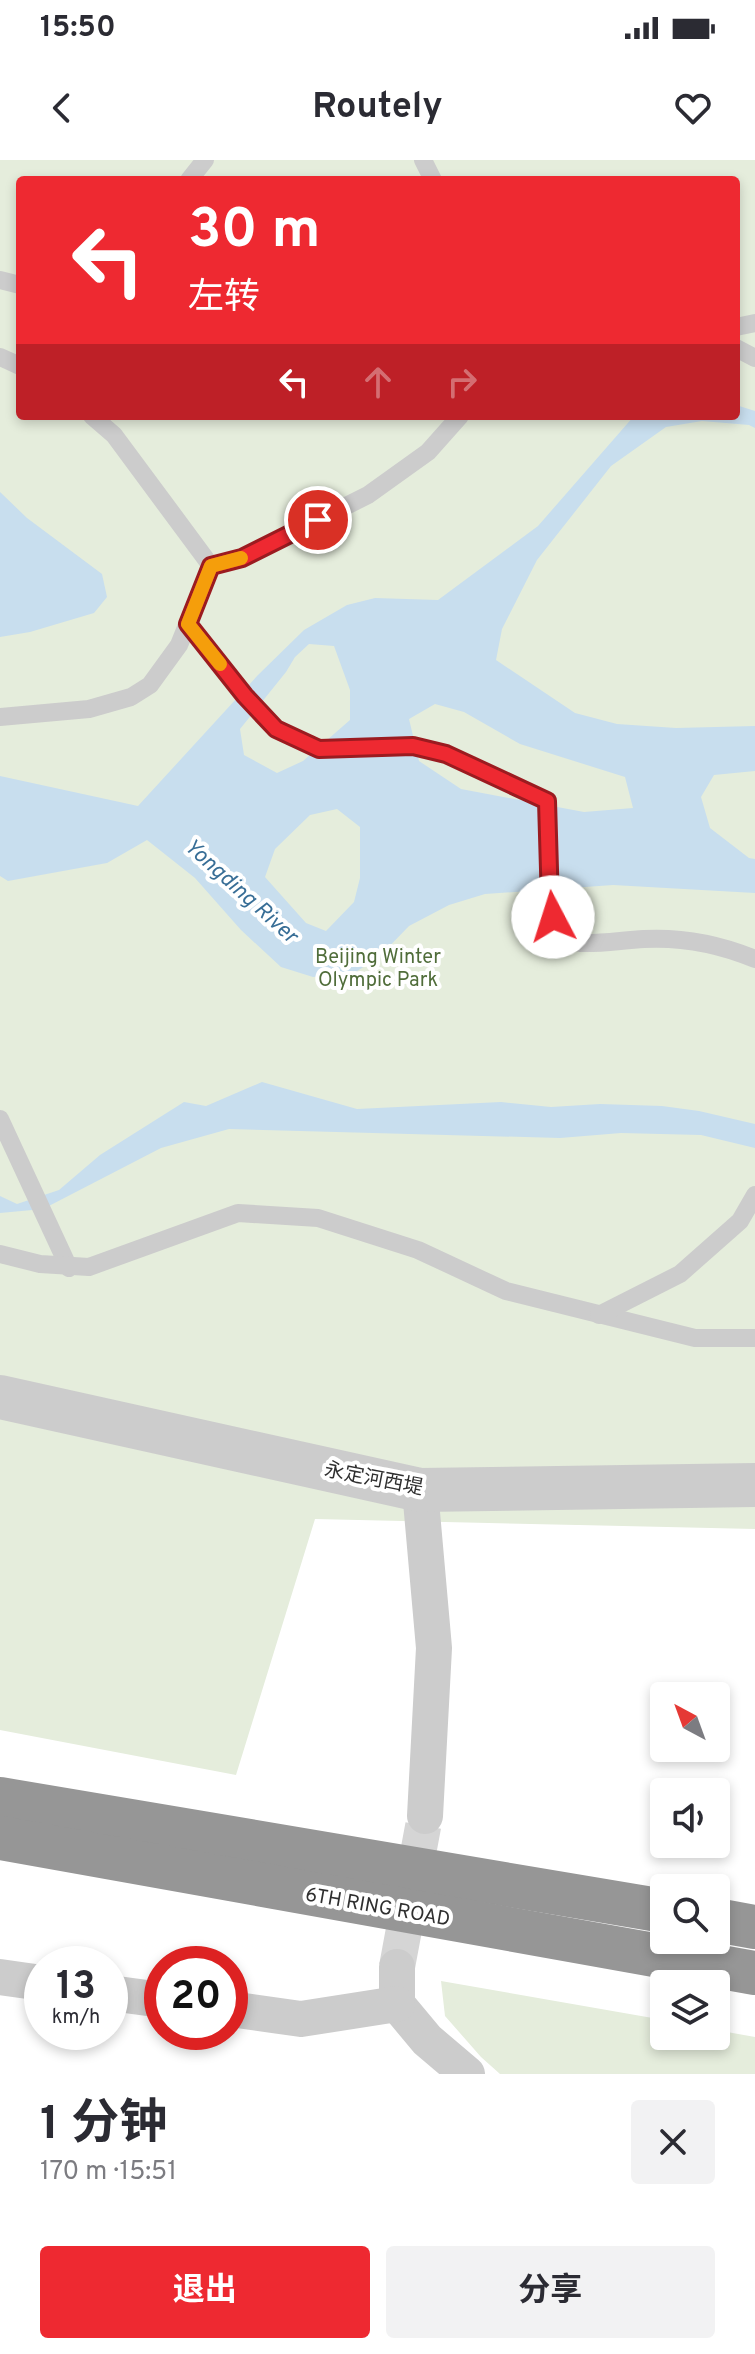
<!DOCTYPE html>
<html lang="zh">
<meta charset="utf-8">
<style>
:root{--surface:#fff;--page:#f2f2f3;--text:#2b2b33;--muted:#7c7c81;--accent:#ee2931}
body{margin:0;font-family:Overpass,"Noto Sans SC",sans-serif;background:var(--page);color:var(--text);height:100vh;display:flex;flex-direction:column;font-size:30px;white-space:nowrap}
*{box-sizing:border-box;margin:0}
p{font-size:26px;color:var(--muted)}
.icon{flex:none;width:44px;height:44px;fill:none;stroke:currentColor;stroke-width:2;stroke-linecap:round;stroke-linejoin:round}
.map{position:relative;height:1914px;overflow:hidden}
.details{display:flex;flex-direction:column;background:var(--surface);flex:1}
.details>*{flex:none}
.banner{position:absolute;left:16px;top:16px;width:724px;height:244px;border-radius:8px;box-shadow:0 4px 12px #0003;background:#ee2931;color:#fff;overflow:hidden}
.needle{width:52px;rotate:319deg}
.buttons{position:absolute;left:650px;top:1522px;display:grid;gap:16px}
.buttons a{display:grid;place-items:center;width:80px;height:80px;border-radius:8px;background:var(--surface);box-shadow:0 4px 12px #0003;font-size:40px}
.speed{position:absolute;left:24px;top:1786px;display:flex;gap:16px;font-size:40px;font-weight:700;text-align:center}
.speed>*{display:grid;place-content:center;width:104px;height:104px;border-radius:50%;background:var(--surface);box-shadow:0 4px 12px #0003;line-height:1}
.speed small{font-size:20px;font-weight:400}
.speed .limit{border:12px solid #d22;background:#fff;color:#111}
.pin{position:absolute;display:grid;place-items:center;width:68px;height:68px;color:#fff;margin:-34px;border:4px solid #fff;border-radius:50%;box-shadow:0 2px 8px #0007}
.me{position:absolute;width:88px;margin:-44px;rotate:355deg;stroke-linejoin:round;filter:drop-shadow(0 0 6px #0008)}
.turn{display:flex;align-items:center;gap:28px;height:168px;padding:0 40px;font-size:36px}
.turn .icon{width:104px;height:104px;stroke-width:2.5}
.turn b{display:block;font-size:56px;line-height:68px}
.lanes{display:flex;align-items:center;height:76px;padding:0 40px;background:#0003;justify-content:center;gap:40px;direction:ltr}
.lanes .off{opacity:.35}
.round{display:grid;place-items:center;flex:none;width:84px;height:84px;border-radius:8px;background:var(--page)}
.overview{display:flex;align-items:center;justify-content:space-between;height:136px;padding:0 40px}
h1{font-size:48px;font-weight:700;line-height:60px}
.button{display:flex;gap:16px;margin-top:auto;padding:16px 40px}
.button a{flex:1;height:92px;border-radius:8px;background:var(--accent);color:#fff;font-size:32px;font-weight:700;line-height:92px;text-align:center}
.button a+a{background:var(--page);color:var(--text)}
.status{display:flex;justify-content:space-between;align-items:center;height:56px;padding:0 40px;background:var(--surface);direction:ltr}
.status svg{height:22px;fill:currentColor}
header{display:flex;justify-content:space-between;align-items:center;height:104px;padding:0 40px;background:var(--surface);font-size:36px;font-weight:700}
.map>svg:first-child{display:block}
.green{fill:#e5eddc;fill-rule:evenodd}
.water{fill:#c8deee;fill-rule:evenodd}
.lines{fill:none;stroke-linecap:round;stroke-linejoin:round}
.minor-tunnel{stroke:#d5d5d5;stroke-width:36;stroke-dasharray:36 18;stroke-linecap:butt}
.service{stroke:#ccc;stroke-width:18}
.minor{stroke:#ccc;stroke-width:36}
.tertiary{stroke:#ccc;stroke-width:44}
.motorway{stroke:#969696;stroke-width:44}
.route-casing{stroke:#9b1b20;stroke-width:20}
.route{stroke:#ee2931;stroke-width:14}
.slow{stroke:#f59e0b;stroke-width:14}
.labels{text-anchor:middle;stroke-width:8;stroke-linejoin:round;paint-order:stroke}
.park-label{font-size:20px;fill:#506d3a;stroke:#fff}
.street-label{font-size:20px;fill:#2f2f2f;stroke:#fff}
.water-label{font-size:22px;font-style:italic;fill:#386e96;stroke:#fff}
</style>
<div class="status"><b>15:50</b><svg viewBox="0 0 49 12"><path d="M0 12V9h3v3zM5 12V6h3v6zM10 12V3h3v9zM15 12V0h3v12zM26 1h20v11H26zM47 4h2v5h-2z"/></svg></div>
<header><svg class="icon" aria-label="back" viewBox="0 0 24 24"><path d="M15 5l-7 7 7 7"/></svg>Routely<svg class="icon" aria-label="heart" viewBox="0 0 24 24"><path d="M12 20l-8-8c-3-5 5-10 8-4 3-6 11-1 8 4z"/></svg></header>
<div class="map">
<svg width="755" height="1914" viewBox="0 0 755 1914">
<rect width="100%" height="100%" fill="#fff"/>
<g class="green">
<path d="M0,0H755V1369L315,1359L236,1615L0,1570ZM20,20H736V256H20Z"/>
<polygon points="441,1821 664,1860 664,1876 716,1876 716,1870 755,1877 755,1914 500,1914 481,1897 445,1856"/>
</g>
<g class="water">
<path d="M736,245L755,251V268L749,265L702,261L666,267L611,306L537,400L502,469L496,500L575,553L617,564L676,568L755,566V611L714,615L701,637L710,668L749,698L755,699V733L613,725L485,734L449,745L409,766L379,797L354,813L313,817L281,807L241,770L195,718L147,680L107,703L8,721L0,716V616L138,646L258,515L304,470L347,445L375,438L438,440L538,366L634,256H736ZM309,484L334,486L350,530V560L303,601L277,613L244,595L240,569L286,512L295,497ZM435,544L464,552L520,584L625,617L633,648L584,652L461,629L419,601L409,559ZM337,649L360,667V718L354,742L326,771L306,763L265,717L275,689L310,655Z"/>
<polygon points="0,332 27,358 102,414 107,437 94,453 30,472 0,477"/>
<polygon points="262,922 357,949 501,942 551,947 600,944 662,946 699,951 755,964 755,988 701,975 621,973 560,978 229,969 161,988 43,1049 0,1053 0,1036 17,1044 59,1030 100,995 184,942 206,946"/>
</g>
<g class="lines">
<polyline class="minor-tunnel" points="397,1807 425,1656"/>
<g class="service">
<polyline points="423,0 433,20"/>
<polyline points="189,20 205,0"/>
<polyline points="0,120 20,125"/>
<polyline points="736,167 755,163"/>
<polyline points="736,188 755,198"/>
<polyline points="0,197 20,206"/>
<polyline points="92,256 114,275 211,406 242,398 368,335 428,292 460,256"/>
<path d="M188,464L245,536L276,569L319,589L413,586L446,594L547,641L550,744L553,757L569,767L580,783C601,784 623,780 644,779C683,777 719,784 755,799"/>
<polyline points="0,557 89,549 131,537 150,525 179,485 211,406"/>
<polyline points="0,959 69,1108"/>
<polyline points="0,1094 40,1104 89,1107 238,1053 318,1058 418,1090 506,1131 695,1178 755,1178"/>
<polyline points="599,1155 680,1114 740,1061 755,1035"/>
</g>
<g class="minor">
<polyline points="420,1330 434,1488 425,1656"/>
<polyline points="397,1807 397,1844 427,1880 467,1914"/>
<polyline points="0,1817 42,1823"/>
<polyline points="110,1833 162,1840"/>
<polyline points="230,1849 301,1859 397,1844"/>
</g>
<polyline class="tertiary" points="0,1237 420,1330 755,1325"/>
<g class="motorway">
<polyline points="0,1639 664,1751"/>
<polyline points="0,1678 755,1813"/>
<polyline points="716,1760 755,1767"/>
</g>
</g>
<g class="lines">
<g class="route-casing">
<polyline id="route" points="318,360 242,398 211,406 188,464 245,536 276,569 319,589 413,586 446,594 547,641 550,744 553,757"/>
</g>
<use href="#route" class="route"/>
<polyline class="slow" points="220,504 188,464 211,406 241,398"/>
</g>
<g class="labels">
<g class="park-label">
<text x="378" y="803">Beijing Winter<tspan x="378" dy="23">Olympic Park</tspan></text>
</g>
<g class="street-label">
<text transform="translate(374 1318) rotate(11)" y="7">永定河西堤</text>
<text transform="translate(378 1746) rotate(10)" y="7">6TH RING ROAD</text>
</g>
<g class="water-label">
<text transform="translate(242 730) rotate(42)" y="8">Yongding River</text>
</g>
</g>
</svg>
<div class="buttons">
<a><svg class="needle" viewBox="-14 -14 28 28"><path d="M0-13l5 13h-10z" fill="#e53935"/><path d="M0 13l5-13h-10z" fill="#7c7c81"/></svg></a>
<a><svg class="icon" aria-label="sound" viewBox="0 0 24 24"><path d="M4 9h4l5-4v14l-5-4H4zM17 9q2 3 0 6"/></svg></a>
<a><svg class="icon" aria-label="search" viewBox="0 0 24 24"><circle cx="10" cy="10" r="6"/><path d="M15 15l6 6"/></svg></a>
<a><svg class="icon" aria-label="layers" viewBox="0 0 24 24"><path d="M12 4l9 5-9 5-9-5zM3 14l9 5 9-5"/></svg></a>
</div>
<div class="speed"><div>13<small>km/h</small></div><div class="limit">20</div></div>
<div class="pin" style="left:318px;top:360px;background:#d93025"><svg class="icon" aria-label="arrive" viewBox="0 0 24 24"><path d="M6 21V4h12l-3 4 3 4H6"/></svg></div>
<svg class="me" style="left:553px;top:757px" viewBox="-20 -20 40 40"><circle r="19" fill="#fff"/><path d="M0-13L10 11 0 6-10 11z" fill="#ee2931"/></svg>
<div class="banner">
<div class="turn"><svg class="icon" aria-label="left" viewBox="0 0 24 24"><path d="M17 20v-9H6M10 6l-5 5 5 5"/></svg><div><b>30 m</b>左转</div></div>
<div class="lanes"><svg class="icon" aria-label="left" viewBox="0 0 24 24"><path d="M17 20v-9H6M10 6l-5 5 5 5"/></svg><svg class="icon off" aria-label="ahead" viewBox="0 0 24 24"><path d="M12 20V5M6 11l6-6 6 6"/></svg><svg class="icon off" aria-label="right" viewBox="0 0 24 24"><path d="M7 20v-9h11M14 6l5 5-5 5"/></svg></div>
</div>
</div>
<section class="details">
<div class="overview"><div><h1>1 分钟</h1><p>170 m · 15:51</p></div><a class="round"><svg class="icon" aria-label="close" viewBox="0 0 24 24"><path d="M6 6l12 12M18 6L6 18"/></svg></a></div>
<div class="button"><a>退出</a><a>分享</a></div>
</section>
